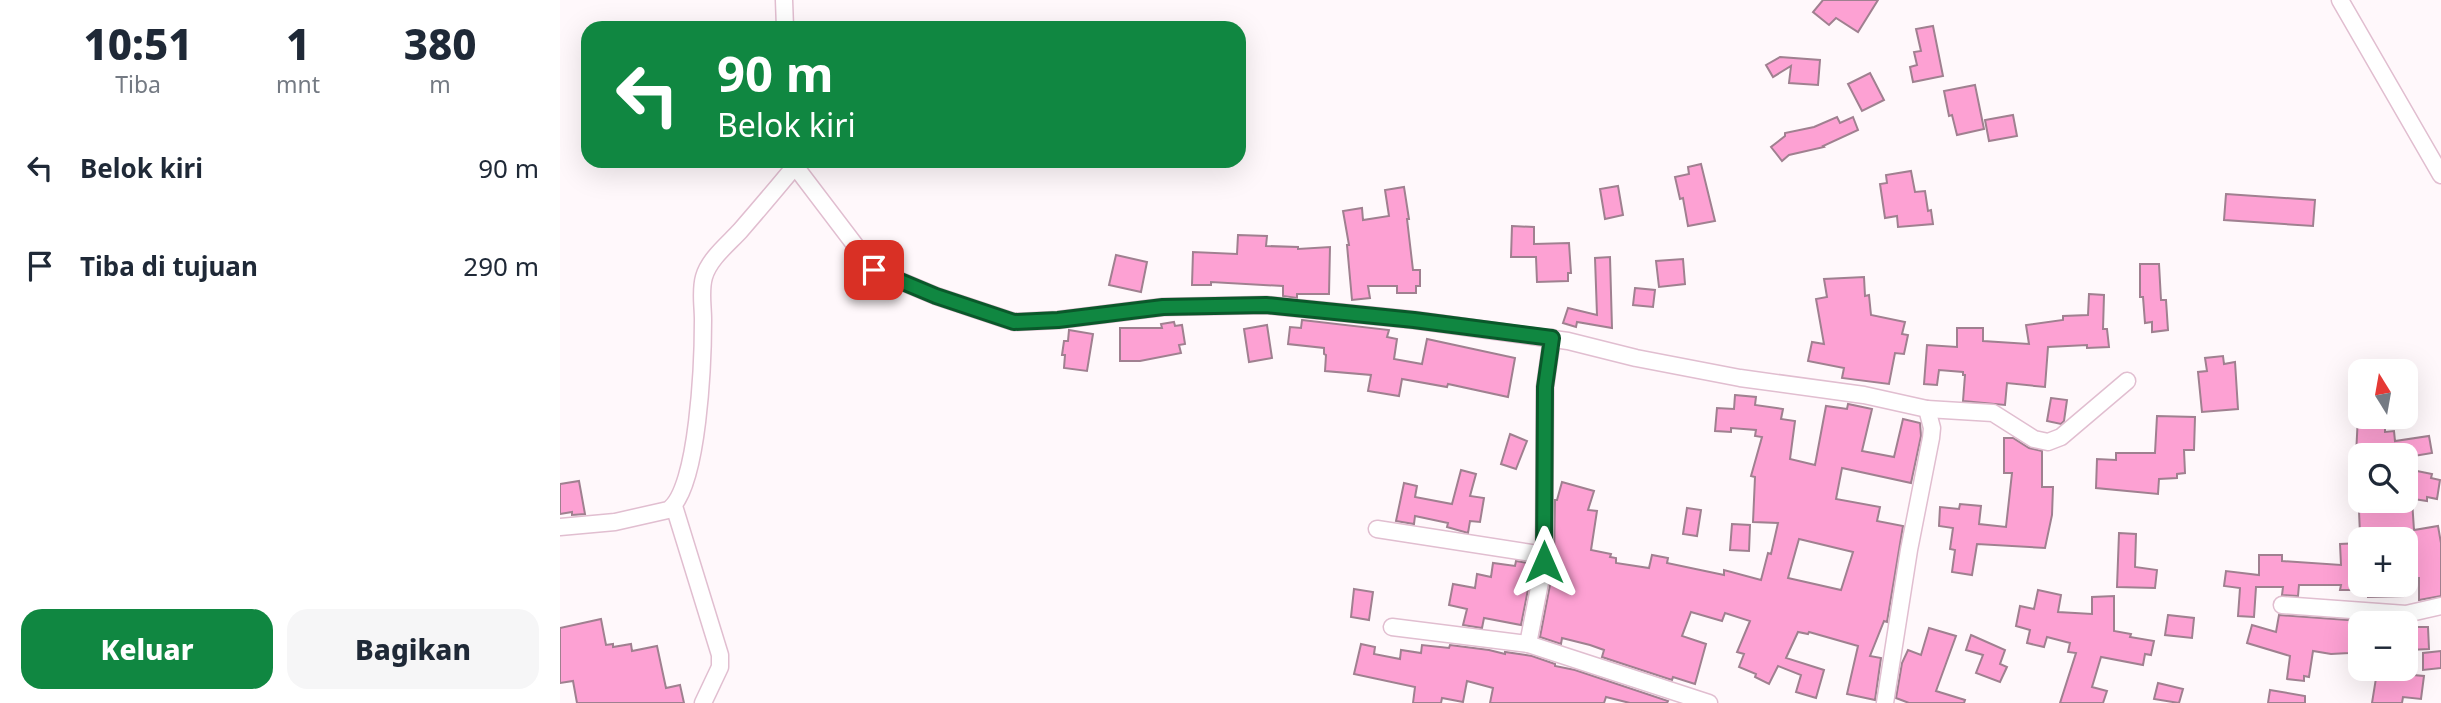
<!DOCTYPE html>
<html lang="id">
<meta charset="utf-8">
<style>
:root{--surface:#fff;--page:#f6f6f7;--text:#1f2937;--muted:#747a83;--accent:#108741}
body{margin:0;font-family:"Noto Sans",sans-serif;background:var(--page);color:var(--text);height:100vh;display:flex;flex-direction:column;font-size:26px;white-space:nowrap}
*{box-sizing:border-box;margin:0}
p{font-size:23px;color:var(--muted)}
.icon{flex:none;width:38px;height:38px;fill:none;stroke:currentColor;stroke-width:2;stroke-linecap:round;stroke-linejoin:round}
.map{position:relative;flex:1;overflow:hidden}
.sheet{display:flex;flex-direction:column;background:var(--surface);width:560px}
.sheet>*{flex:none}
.guide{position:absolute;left:21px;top:21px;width:665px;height:147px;border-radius:21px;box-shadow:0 7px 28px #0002;background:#108741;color:#fff;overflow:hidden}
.needle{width:46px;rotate:349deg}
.tools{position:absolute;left:1788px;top:359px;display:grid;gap:14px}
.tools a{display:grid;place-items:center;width:70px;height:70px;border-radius:14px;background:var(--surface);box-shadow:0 7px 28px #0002;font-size:35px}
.pin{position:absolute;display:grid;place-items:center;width:60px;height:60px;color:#fff;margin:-30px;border-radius:14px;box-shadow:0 4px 10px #0006}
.me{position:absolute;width:77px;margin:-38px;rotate:0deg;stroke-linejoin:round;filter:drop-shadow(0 0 5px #0008)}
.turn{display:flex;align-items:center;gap:24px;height:147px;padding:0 21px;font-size:32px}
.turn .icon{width:91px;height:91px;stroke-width:2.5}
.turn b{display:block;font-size:49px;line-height:60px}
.eta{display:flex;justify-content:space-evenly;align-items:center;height:119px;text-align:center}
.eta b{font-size:42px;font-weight:800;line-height:49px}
.button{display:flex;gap:14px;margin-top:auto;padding:14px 21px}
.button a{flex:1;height:80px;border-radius:21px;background:var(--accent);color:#fff;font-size:28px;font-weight:800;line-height:80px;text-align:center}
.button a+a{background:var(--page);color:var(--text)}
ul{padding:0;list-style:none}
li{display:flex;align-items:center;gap:21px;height:98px;padding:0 21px}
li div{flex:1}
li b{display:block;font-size:26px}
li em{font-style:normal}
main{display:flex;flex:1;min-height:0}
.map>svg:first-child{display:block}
.building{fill:#fda1d3;stroke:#a08090;stroke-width:2;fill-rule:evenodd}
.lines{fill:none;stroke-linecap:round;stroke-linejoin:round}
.minor-casing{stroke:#e1bed0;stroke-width:19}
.minor{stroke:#fff;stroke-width:16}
.route-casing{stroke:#0a582a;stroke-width:18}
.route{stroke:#108741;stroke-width:12}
</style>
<main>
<section class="sheet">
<div class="eta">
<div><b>10:51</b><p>Tiba</p></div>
<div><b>1</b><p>mnt</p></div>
<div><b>380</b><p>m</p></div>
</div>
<ul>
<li><svg class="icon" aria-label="left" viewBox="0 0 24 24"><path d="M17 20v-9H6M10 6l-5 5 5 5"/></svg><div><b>Belok kiri</b></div><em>90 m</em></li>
<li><svg class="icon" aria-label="arrive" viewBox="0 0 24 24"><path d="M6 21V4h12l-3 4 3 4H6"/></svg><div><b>Tiba di tujuan</b></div><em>290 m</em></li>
</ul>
<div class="button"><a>Keluar</a><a>Bagikan</a></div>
</section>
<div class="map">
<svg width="1881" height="703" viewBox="0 0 1881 703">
<rect width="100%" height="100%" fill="#fff8fb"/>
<g class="building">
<polygon points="1263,0 1318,0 1298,32 1276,18 1269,25 1253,12"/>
<polygon points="1373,26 1383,76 1353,82 1350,67 1357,65 1354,52 1361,51 1356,29"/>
<polygon points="1220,57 1260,60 1258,85 1229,83 1231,66 1213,77 1206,65"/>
<polygon points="1310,73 1324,100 1302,111 1288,84"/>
<polygon points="1415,85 1424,129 1397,135 1392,115 1389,116 1384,91"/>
<polygon points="1453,115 1457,136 1429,141 1425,120"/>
<polygon points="1277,117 1280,123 1293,117 1298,130 1263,146 1264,147 1229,155 1222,161 1211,147 1225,136 1225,133 1254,127"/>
<polygon points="1141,164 1155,221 1128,226 1123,198 1120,199 1115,177 1129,174 1128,167"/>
<polygon points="1351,171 1355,192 1365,191 1368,211 1371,210 1373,224 1338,227 1337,216 1325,218 1320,184 1327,183 1326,175"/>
<polygon points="1058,186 1063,215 1045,219 1040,189"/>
<polygon points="844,187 849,219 847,219 853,270 860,270 860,286 856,286 856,293 837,293 837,286 808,286 810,298 792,300 787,245 789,245 783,211 802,208 803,220 829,216 825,190"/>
<polygon points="1666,194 1755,200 1753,226 1664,220"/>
<polygon points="952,226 974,227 974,244 1009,243 1011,273 1008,273 1008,281 977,282 976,257 951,257"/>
<polygon points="678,235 707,236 706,246 738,247 738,249 770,247 769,294 737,294 737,298 723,296 723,286 651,282 651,285 632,285 633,252 677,254"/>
<polygon points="556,255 587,262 581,292 549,285"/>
<polygon points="1050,257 1052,328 1017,322 1016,327 1003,323 1008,308 1037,315 1035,258"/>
<polygon points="1123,259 1125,284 1099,287 1096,261"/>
<polygon points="1580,264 1599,264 1601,300 1606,300 1608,330 1592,332 1592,322 1585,323 1583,297 1580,297"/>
<polygon points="1304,277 1305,296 1309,295 1311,315 1345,322 1342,334 1348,335 1344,354 1335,353 1329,384 1282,378 1284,368 1248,361 1252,342 1264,344 1256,299 1267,297 1264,279"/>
<polygon points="1075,288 1095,290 1093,307 1073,305"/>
<polygon points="1529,294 1544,295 1543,329 1547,329 1549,347 1527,348 1527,345 1488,347 1485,387 1447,383 1445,405 1403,401 1405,375 1403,375 1403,372 1379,370 1377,385 1364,384 1367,345 1397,347 1397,328 1423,328 1423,341 1469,344 1466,325 1503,320 1503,316 1528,315"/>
<polygon points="742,320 829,330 827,337 837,339 834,359 862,364 867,339 955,358 948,397 888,384 887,387 842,379 839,396 808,391 811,375 765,371 766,355 764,354 764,348 728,344 730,327 741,328"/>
<polygon points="614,322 615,326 622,325 625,344 619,345 621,353 580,361 560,361 560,328 602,328 601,324"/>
<polygon points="707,325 712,358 689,362 684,329"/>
<polygon points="509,330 533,334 527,371 504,368 505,355 502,355 504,341 508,341"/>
<polygon points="1663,356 1664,364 1675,362 1678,409 1642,412 1638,372 1647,371 1645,358"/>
<path d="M1175,395L1196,397L1195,405L1223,409L1221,419L1235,421L1230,459L1255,465L1266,406L1287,409L1288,404L1312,409L1302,451L1334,457L1343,419L1360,423L1361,436L1351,483L1282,468L1276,499L1320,507L1317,521L1343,526L1327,622L1324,621L1310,656L1321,658L1315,700L1287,694L1298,646L1249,632L1248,634L1238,632L1226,658L1264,670L1256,698L1236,692L1241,675L1218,666L1209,684L1195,677L1196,674L1179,667L1184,654L1177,652L1190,621L1165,613L1162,621L1131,612L1122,636L1146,644L1135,684L1113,677L1112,680L1042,657L1044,650L1030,645L1002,638L1001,644L980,637L994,564L995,500H997L1002,482L1034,491L1028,510L1037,511L1031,550L1051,554L1050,557L1056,558V563L1089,568L1092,555L1108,558L1107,563L1164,575V570L1201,580L1208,553L1211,554L1218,523L1193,522L1195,477L1191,476L1202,437L1195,436L1196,430L1171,428V432L1155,431L1157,408L1174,409ZM1239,539L1293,552L1281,590L1228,578Z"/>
<polygon points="1491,398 1507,400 1504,421 1501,424 1487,421"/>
<polygon points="1597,416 1635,417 1634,450 1624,450 1625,473 1617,474 1617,478 1599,479 1598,494 1536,488 1537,459 1556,460 1556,453 1595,453"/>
<polygon points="1798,416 1825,416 1825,432 1834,431 1835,441 1869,436 1872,453 1854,456 1855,452 1796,455"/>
<polygon points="950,434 967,441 956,469 941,464"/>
<polygon points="1444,438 1453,438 1469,448 1482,451 1482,487 1493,487 1492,515 1485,548 1417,544 1412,575 1392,572 1395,550 1390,549 1393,528 1379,526 1380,507 1399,509 1400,504 1421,506 1419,524 1446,527 1452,473 1444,473"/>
<polygon points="901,470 916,474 910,496 924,498 920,522 910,521 908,533 887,527 888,523 855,516 854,524 836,521 844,483 857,486 855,497 892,504"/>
<polygon points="1852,470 1872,474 1871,478 1880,480 1877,499 1867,497 1867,501 1847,498"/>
<polygon points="19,481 25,514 12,515 12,512 0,514 0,484"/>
<polygon points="1804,500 1852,500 1854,530 1878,526 1881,543 1881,596 1859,600 1859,578 1856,578 1855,559 1846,559 1846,539 1836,539 1836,533 1800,534 1799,511 1805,511"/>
<polygon points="1127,508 1141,510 1137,536 1123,534"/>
<polygon points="1172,524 1190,525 1189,551 1170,550"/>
<polygon points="1559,533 1576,534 1575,567 1597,570 1595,588 1557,587"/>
<polygon points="1801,543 1801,590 1780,590 1781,585 1739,585 1738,596 1722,595 1723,587 1696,587 1694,617 1678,616 1680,588 1664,586 1666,571 1699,575 1699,555 1722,555 1722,561 1781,565 1780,544"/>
<polygon points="956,561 973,564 961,625 924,618 922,628 903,625 907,609 889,605 893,584 915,588 917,574 931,577 933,563 955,566"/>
<polygon points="1808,584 1844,584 1844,596 1808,597"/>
<polygon points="794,589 813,592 809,620 791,617"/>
<polygon points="1478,590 1501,595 1498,612 1532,614 1532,597 1554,596 1554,631 1571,634 1570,637 1594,641 1591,655 1585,654 1583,665 1541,657 1532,687 1547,691 1543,703 1500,703 1516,653 1508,652 1510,643 1487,637 1484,647 1467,643 1470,630 1456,626 1460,606 1474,609"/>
<polygon points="1608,615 1634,618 1632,638 1605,635"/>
<polygon points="1719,615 1801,621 1801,646 1792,645 1789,653 1771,654 1753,651 1749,677 1744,676 1744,681 1727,679 1730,656 1687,643 1692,625 1716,632"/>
<polygon points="41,619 46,645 53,644 53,647 71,644 72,651 97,646 106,688 120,685 124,703 17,703 13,681 0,683 0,628"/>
<polygon points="1848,627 1868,627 1869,649 1849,650"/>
<polygon points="1369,628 1396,636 1376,691 1405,700 1404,703 1349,703 1336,698 1342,663 1348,650 1361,655"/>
<polygon points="1411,635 1445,650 1440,664 1447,667 1440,682 1416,673 1423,655 1406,650"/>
<polygon points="801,644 815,647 814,654 840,659 841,650 861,653 862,645 889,648 890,645 929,650 945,654 945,652 972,656 995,664 995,666 1015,670 1108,701 1107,703 1070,703 1046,697 1044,703 930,703 933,688 907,681 903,702 882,698 881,703 853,703 855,687 794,674"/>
<polygon points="1881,651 1881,668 1863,670 1863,653"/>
<polygon points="1817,672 1864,676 1861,699 1843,697 1842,703 1812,703"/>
<polygon points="1598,683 1623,689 1619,703 1594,699"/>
<polygon points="1710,690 1745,696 1745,703 1708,703"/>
</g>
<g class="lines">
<g class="minor-casing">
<g id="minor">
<polyline points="224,0 225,28"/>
<polyline points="1780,0 1881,175"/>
<polyline points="235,161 235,166 314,270 376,296 454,322 498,320 603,307 706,305 854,320 1008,341 1076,358 1180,378 1304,395 1367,409 1372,428 1371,438 1349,550 1325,703"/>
<polyline points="992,338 985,387 984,562 968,644 1149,703"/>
<polyline points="1367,409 1433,413 1474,439 1488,442 1501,437 1567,381"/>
<polyline points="114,506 160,655 160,667 143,703"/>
<path d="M0,527L55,522L108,510C139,491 143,356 143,320C143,305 140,291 144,277C149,259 168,244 180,231C199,209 217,188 235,166"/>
<polyline points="817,529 984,555"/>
<polyline points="1722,605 1846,614 1881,606"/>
<polyline points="832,627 968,644"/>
</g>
</g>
<use href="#minor" class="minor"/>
</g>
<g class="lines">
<g class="route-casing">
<polyline id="route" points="314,270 376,296 454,322 498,320 603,307 706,305 854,320 992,338 985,387 984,562"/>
</g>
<use href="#route" class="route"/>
</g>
</svg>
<div class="tools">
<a><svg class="needle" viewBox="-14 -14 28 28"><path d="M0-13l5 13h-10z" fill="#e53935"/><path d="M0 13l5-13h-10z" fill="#747a83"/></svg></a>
<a><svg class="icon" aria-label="search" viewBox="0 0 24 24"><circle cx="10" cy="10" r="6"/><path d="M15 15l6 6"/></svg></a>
<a>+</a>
<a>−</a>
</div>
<div class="pin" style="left:314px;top:270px;background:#d93025"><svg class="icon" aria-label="arrive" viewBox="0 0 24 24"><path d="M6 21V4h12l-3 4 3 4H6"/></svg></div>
<svg class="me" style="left:984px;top:562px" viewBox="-20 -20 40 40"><path d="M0-17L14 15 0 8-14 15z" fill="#108741" stroke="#fff" stroke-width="4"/></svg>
<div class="guide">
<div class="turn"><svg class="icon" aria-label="left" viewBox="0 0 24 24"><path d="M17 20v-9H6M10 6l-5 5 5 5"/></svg><div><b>90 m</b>Belok kiri</div></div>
</div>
</div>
</main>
